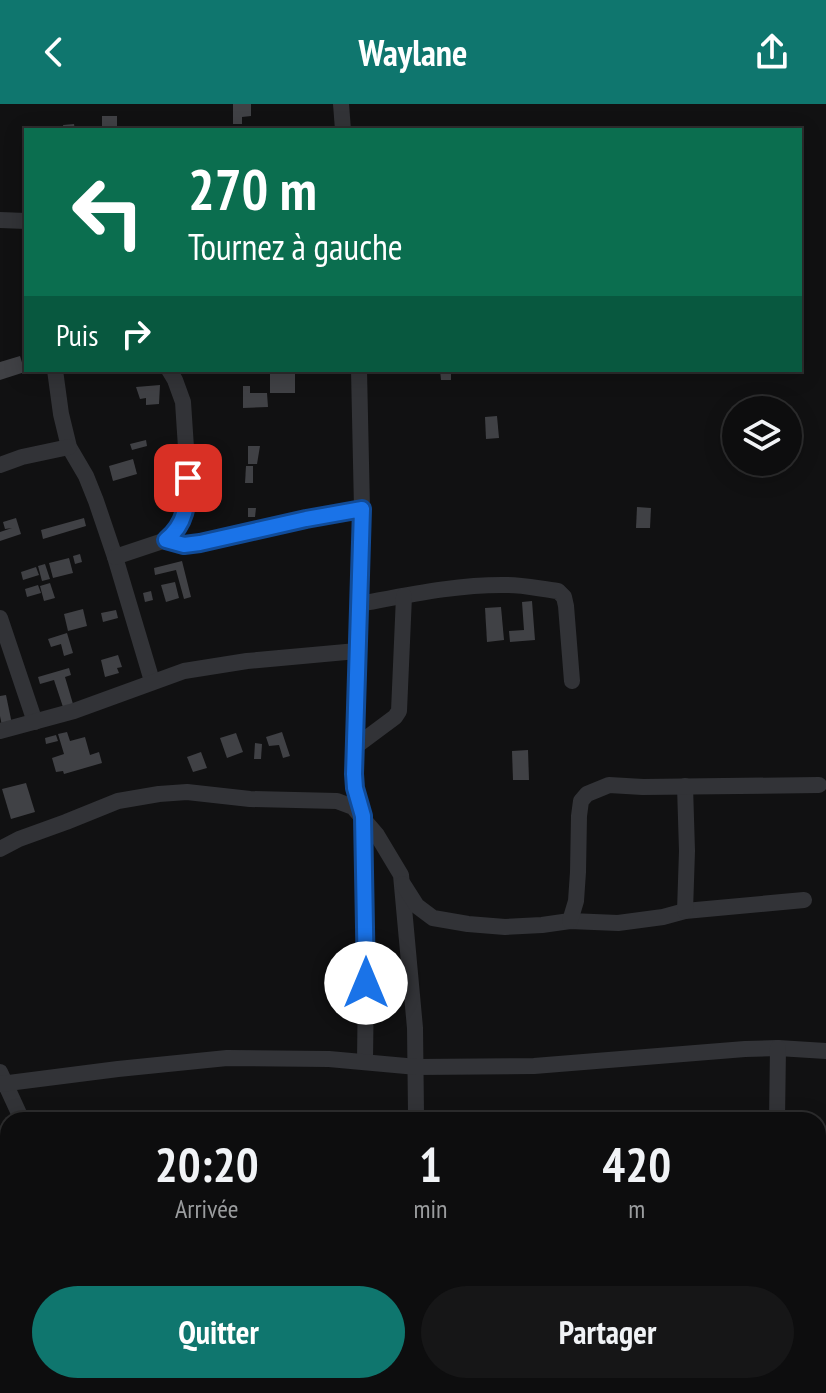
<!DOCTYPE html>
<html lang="fr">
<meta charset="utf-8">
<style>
:root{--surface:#0d0d0e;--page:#161617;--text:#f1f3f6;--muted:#9a9c9e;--line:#2d2d2e;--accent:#0f766e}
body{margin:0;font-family:"PT Sans Narrow",sans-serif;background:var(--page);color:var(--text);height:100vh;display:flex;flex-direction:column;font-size:30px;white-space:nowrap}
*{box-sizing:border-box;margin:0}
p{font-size:26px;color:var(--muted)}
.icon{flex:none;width:44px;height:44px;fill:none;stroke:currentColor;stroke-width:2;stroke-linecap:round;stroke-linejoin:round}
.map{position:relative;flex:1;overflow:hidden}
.side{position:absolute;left:0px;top:1008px;width:826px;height:282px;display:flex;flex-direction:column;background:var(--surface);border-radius:24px 24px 0 0;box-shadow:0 4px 20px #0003,0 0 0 2px var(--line)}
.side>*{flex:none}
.guide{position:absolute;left:24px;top:24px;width:778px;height:244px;border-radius:0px;box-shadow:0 4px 20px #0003,0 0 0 2px var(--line);background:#0b6e4f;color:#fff;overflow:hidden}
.buttons{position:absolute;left:722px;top:292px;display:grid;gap:16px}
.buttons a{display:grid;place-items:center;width:80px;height:80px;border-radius:50%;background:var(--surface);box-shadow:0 4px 20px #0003,0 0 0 2px var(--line);font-size:40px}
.pin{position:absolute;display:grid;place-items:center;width:68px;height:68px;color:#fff;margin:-34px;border-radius:16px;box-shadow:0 4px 12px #0006}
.me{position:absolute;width:88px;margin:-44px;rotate:0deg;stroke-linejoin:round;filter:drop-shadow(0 0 6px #0008)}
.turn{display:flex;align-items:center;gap:28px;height:168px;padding:0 32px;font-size:36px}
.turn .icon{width:104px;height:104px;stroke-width:2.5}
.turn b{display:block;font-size:56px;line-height:68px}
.then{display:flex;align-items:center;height:76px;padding:0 32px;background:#0003;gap:16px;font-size:30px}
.eta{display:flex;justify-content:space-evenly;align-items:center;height:136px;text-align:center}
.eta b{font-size:48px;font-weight:700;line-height:56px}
.button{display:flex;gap:16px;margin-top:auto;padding:16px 32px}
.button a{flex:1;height:92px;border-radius:48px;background:var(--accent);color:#fff;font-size:32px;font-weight:700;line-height:92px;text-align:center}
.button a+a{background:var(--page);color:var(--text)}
header{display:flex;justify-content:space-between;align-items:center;height:104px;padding:0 32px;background:var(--accent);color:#fff;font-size:36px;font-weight:700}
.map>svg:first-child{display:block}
.building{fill:#404145}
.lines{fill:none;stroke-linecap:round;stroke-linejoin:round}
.minor{stroke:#323337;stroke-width:16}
.route-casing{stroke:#114b97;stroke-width:20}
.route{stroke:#1a73e8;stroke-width:14}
</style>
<header><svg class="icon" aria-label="back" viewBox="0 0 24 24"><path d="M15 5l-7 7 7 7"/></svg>Waylane<svg class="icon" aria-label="share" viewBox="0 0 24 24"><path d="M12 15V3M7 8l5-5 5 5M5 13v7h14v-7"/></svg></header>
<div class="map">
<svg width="826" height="1289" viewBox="0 0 826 1289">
<rect width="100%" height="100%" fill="#111112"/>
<g class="building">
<polygon points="233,0 251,0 251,12 242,13 242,20 233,20"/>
<rect x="102" y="12" width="15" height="14"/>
<polygon points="74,20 75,26 64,26 63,21"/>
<polygon points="20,252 25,268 0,276 0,258"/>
<polygon points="440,266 451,266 451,276 441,276"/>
<polygon points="295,269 295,289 270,289 270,270"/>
<polygon points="160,281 159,300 146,301 146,294 140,295 136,283"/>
<polygon points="243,282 250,282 250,289 267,289 268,303 243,304"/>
<polygon points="497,312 499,334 486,335 485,313"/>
<polygon points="146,336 147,342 132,346 130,340"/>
<polygon points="248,342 260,342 257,360 248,360"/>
<polygon points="133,355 137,370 113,377 109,362"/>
<polygon points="246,362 253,362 253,379 245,379"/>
<polygon points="637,403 651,404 650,424 636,424"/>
<polygon points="248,404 256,404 255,413 248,413"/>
<polygon points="16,414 21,430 0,437 0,428 12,424 5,425 3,418"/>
<polygon points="84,414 86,422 43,435 41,426"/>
<polygon points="80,450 82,458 75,460 73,452"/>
<polygon points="69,454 73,469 53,474 49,459"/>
<polygon points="182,457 191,493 184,495 176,466 155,471 154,464"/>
<polygon points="45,460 50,475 42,477 38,462"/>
<polygon points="36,463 39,471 23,476 21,468"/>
<polygon points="175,478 179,494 166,498 161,481"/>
<polygon points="50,479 55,494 44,497 40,482"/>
<polygon points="38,481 41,489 27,493 25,485"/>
<polygon points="151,487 153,496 145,498 143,489"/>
<polygon points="532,497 535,536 510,538 509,527 524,526 522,498"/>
<polygon points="501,503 504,536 487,538 485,504"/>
<polygon points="83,505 87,522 68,527 64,510"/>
<polygon points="116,506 118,514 103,518 101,509"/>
<polygon points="67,529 73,549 64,552 61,540 51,543 48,535"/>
<polygon points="118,551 122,563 117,564 119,569 105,573 101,556"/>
<polygon points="69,564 71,571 65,573 73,600 63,603 54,576 40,580 38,573"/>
<polygon points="6,591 12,620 2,622 0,612 0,592"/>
<polygon points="67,628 70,637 85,633 90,651 99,648 102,659 64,670 63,667 56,668 52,654 64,650 58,630"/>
<polygon points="282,628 290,652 283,654 279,641 269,642 266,633"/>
<polygon points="236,629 243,648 227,654 220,634"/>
<polygon points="56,631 58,637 46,640 45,634"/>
<polygon points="255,639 262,640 261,655 254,655"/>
<polygon points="528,646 529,676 513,676 512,647"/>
<polygon points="201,648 207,664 193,668 187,653"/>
<polygon points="26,679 35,708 11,715 2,685"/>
</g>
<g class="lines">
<g class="minor">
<polyline points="341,0 343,26"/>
<polyline points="0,116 26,117"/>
<polyline points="55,266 61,310 69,343 86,372 96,397 115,453 152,577"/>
<path d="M359,266L362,405L354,670C355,687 363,702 363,718C367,798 366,878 365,958"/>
<polyline points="0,361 22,353 69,343"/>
<polyline points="166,436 184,441 200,439 306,415 362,405"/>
<polyline points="115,453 166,436 175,429 182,417 188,374 183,298 175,276 169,266"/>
<path d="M359,500C408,491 458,480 508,481C524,481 541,485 558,487L564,493L566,502L572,577"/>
<polyline points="0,514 35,618"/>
<polyline points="0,627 74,607 184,567 247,557 357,547"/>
<polyline points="356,642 395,613 399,607 404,492"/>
<polyline points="0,745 19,735 66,718 118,697 159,690 187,688 250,695 337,697 353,703 377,731 401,771 415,924 416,1009 414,1016"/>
<polyline points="403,780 417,802 433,814 468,820 505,823 542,821 570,817 618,819 663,813 685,807 804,796"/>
<polyline points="685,807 687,747 685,682"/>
<polyline points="570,817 576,797 578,768 579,712 581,697 587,690 609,681 643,683 819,681"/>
<polyline points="0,968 22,1016"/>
<polyline points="0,980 118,965 227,954 329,955 417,963 534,962 745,945 778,944 826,947"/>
<polyline points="777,1016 778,944"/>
<polyline points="0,1202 8,1201"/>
<polyline points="818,1229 826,1229"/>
<polyline points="0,1260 8,1276"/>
<polyline points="165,1282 168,1289"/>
<polyline points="427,1289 430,1282"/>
</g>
</g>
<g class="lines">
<g class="route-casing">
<path id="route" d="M188,374C187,399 187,419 166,436L184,441L200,439L306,415L362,405L354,670L355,684L363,712L366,879"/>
</g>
<use href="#route" class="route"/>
</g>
</svg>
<div class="buttons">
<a><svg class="icon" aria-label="layers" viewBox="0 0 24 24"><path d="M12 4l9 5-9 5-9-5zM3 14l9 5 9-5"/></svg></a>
</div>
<div class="pin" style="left:188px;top:374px;background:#d93025"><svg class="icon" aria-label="arrive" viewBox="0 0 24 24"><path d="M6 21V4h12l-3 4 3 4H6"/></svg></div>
<svg class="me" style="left:366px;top:879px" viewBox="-20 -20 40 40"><circle r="19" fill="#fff"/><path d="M0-13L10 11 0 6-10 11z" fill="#1a73e8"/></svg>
<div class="guide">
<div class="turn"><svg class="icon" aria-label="left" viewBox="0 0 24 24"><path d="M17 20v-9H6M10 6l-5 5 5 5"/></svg><div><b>270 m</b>Tournez à gauche</div></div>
<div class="then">Puis<svg class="icon" aria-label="right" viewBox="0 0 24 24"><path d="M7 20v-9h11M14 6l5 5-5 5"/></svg></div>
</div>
<section class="side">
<div class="eta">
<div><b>20:20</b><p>Arrivée</p></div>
<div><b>1</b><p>min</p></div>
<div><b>420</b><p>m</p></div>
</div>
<div class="button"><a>Quitter</a><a>Partager</a></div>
</section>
</div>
